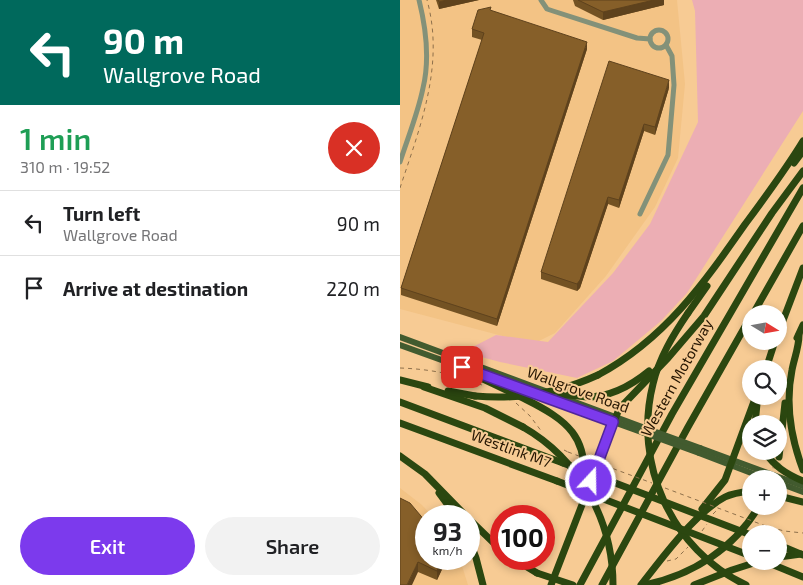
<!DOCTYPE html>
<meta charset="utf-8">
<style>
:root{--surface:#fff;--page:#f2f2f2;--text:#202124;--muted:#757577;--line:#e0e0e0;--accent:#7c3aed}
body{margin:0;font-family:"Exo 2",sans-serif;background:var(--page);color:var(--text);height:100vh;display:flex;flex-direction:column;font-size:19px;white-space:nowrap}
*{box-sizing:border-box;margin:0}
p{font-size:16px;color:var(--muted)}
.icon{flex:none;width:28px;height:28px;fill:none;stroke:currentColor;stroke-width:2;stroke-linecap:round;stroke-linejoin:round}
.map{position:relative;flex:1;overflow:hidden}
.side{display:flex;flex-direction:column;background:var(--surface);width:400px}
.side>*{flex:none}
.banner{background:#00695c;color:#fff;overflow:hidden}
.needle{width:32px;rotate:101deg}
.tools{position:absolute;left:342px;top:305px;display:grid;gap:10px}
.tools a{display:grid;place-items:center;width:45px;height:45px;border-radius:50%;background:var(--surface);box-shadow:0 2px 8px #0003;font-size:25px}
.speed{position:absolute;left:15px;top:505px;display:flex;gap:10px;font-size:25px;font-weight:700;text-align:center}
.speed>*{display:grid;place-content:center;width:65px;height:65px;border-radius:50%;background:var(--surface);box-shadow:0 2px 8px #0003;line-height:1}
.speed small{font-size:12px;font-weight:400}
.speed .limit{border:8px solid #d22;background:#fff;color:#111}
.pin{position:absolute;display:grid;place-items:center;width:42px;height:42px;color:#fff;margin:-21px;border-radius:10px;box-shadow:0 2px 8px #0006}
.me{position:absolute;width:55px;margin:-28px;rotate:21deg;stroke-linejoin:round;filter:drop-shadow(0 0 4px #0008)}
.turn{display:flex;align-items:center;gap:18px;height:105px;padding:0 20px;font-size:22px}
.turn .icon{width:65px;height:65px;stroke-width:2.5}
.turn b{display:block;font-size:35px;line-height:42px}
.round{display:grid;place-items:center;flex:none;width:52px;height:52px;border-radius:26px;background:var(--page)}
.summary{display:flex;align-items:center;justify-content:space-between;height:85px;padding:0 20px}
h1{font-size:30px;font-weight:600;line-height:38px;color:#1e9e55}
.primary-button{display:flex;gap:10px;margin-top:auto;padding:10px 20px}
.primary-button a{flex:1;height:58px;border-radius:30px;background:var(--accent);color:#fff;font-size:20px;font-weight:600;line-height:58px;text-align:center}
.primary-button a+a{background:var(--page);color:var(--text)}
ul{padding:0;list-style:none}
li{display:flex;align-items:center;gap:15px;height:65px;padding:0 20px;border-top:1px solid var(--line)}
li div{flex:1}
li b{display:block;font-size:19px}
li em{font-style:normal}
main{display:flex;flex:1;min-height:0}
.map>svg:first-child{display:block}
.built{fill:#f3c385}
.green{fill:#ecaeb4}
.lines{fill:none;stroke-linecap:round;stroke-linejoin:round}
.highway-tunnel{stroke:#cda777;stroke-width:7;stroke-dasharray:7 3.5;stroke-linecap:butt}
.path{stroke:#8e704b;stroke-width:1;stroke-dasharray:4 4;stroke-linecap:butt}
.minor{stroke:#839179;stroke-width:5}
.major{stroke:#425b2f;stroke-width:6}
.highway{stroke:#2b4710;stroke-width:7}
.path-bridge{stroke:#8e704b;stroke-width:1;stroke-dasharray:4 4;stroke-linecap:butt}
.major-bridge{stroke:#425b2f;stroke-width:6}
.highway-bridge{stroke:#2b4710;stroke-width:7}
.wall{fill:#735223}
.shaded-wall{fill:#5e421d}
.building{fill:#865f29;stroke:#5e421d}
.route-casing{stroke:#51269a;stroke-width:12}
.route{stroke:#7c3aed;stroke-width:9}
.labels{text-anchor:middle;stroke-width:4;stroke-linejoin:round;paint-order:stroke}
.street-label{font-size:15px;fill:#261602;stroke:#f7cb94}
</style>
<main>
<section class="side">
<div class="banner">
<div class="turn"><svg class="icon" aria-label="left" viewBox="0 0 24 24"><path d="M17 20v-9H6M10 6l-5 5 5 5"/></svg><div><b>90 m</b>Wallgrove Road</div></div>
</div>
<div class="summary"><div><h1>1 min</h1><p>310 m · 19:52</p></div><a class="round" style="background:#d93025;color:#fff"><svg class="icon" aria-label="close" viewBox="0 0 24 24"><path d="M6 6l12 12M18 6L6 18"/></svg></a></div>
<ul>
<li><svg class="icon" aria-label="left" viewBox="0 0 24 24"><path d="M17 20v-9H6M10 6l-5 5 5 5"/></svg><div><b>Turn left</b><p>Wallgrove Road</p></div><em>90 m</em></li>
<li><svg class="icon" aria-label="arrive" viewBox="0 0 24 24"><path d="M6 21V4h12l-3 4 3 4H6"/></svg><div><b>Arrive at destination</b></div><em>220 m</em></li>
</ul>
<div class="primary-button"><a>Exit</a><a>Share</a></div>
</section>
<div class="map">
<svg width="403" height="585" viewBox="0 0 403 585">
<rect width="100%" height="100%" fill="#f7cb94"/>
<g class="built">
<polygon points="0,0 277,0 285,84 278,158 255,207 206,276 155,333 133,344 0,309"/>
<polygon points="0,488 22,505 32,516 26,516 26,559 59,559 63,569 68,585 0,585"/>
</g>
<polygon class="green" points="292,0 403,0 403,111 287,293 261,321 213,361 177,378 100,362 63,352 96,335 148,342 213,273 250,224 298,122 295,11"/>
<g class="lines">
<polyline class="highway-tunnel" points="372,479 378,460"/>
<g class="path">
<path d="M0,188C20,127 45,65 27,0"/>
<path d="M0,368C29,369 56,374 82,385"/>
<polyline points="116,403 130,416 142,432"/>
<polyline points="164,450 168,452"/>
<polyline points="313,514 319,508"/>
<polyline points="363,525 384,531 403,533"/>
<polyline points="302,531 307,524"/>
<polyline points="267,561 276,559 288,547"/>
</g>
<g class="minor">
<polyline points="141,0 147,9 153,11 237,38 250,39"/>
<circle cx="259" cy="39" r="9"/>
<path d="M0,162C8,137 18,113 23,88C30,59 26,28 19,0"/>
<polyline points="240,214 268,155 274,85 272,56 266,45"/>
</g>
<g class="major">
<polyline points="0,337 245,428"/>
<polyline points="0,345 244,433"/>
<polyline points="300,448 403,486"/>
<polyline points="299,453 367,479"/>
<polyline points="379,483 403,492"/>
</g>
<g class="highway">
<polyline points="394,163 403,151"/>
<polyline points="288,313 307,286"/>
<polyline points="353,314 403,226"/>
<polyline points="379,331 403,268"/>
<path d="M399,335C399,347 394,359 392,370C385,404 391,438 403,470"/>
<polyline points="397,338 403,325"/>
<path d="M62,367L72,374C90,382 108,391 125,399C167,420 190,437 183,488"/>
<polyline points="366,369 375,341"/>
<path d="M198,375C265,339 304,283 346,223C366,196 386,169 403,141"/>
<polyline points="0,380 28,387"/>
<polyline points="24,387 85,408 123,427"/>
<polyline points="48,391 75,396"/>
<path d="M160,396C169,393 177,397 187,397C210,397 232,385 249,371"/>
<polyline points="0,402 163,463"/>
<polyline points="0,423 157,481"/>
<polyline points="355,424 357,404"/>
<path d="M364,451C374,466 386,474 403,481"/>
<polyline points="0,456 25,474 66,516"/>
<polyline points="379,457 385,403"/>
<polyline points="39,493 56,516"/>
<polyline points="379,496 403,502"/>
<polyline points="302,509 325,480 356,396"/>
<polyline points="69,519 101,550"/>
<polyline points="69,539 76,558 83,585"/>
<polyline points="379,557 401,554"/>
<polyline points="114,559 137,573"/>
<polyline points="364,561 403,577"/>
<polyline points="151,585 219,409 268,358 304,316 372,213 403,171"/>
<polyline points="180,585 272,414 403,188"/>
<polyline points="202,585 288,427 351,316"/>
<path d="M241,585C261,559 296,512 325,497C333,493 342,492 351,491"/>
<path d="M245,585C292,575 334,549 359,506"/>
<polyline points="294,585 332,570 360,561"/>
</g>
<g class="path-bridge">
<polyline points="168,452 252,483"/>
<polyline points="265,488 363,525"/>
</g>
<g class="major-bridge">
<polyline points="245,428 300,448"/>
<polyline points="244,433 299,453"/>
</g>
<g class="highway-bridge">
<path d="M288,313C273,335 259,358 253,384C233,463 271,550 346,585"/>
<path d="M75,396C118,400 159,393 198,375"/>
<path d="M123,427C179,459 213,520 213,585"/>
<polyline points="163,463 351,535"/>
<polyline points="157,481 351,556"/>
<polyline points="379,545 403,555"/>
<polyline points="137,573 173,585"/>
</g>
</g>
<g class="wall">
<polygon points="36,0 79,0 39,9"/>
<polygon points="173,0 264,0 264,5 203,20 175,6"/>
<polygon points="91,11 187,49 97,326 1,295 1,288 82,40 72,37 72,29"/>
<polygon points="269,88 255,135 244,131 219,208 208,204 180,288 177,291 141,279 141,272"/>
<polygon points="0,498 26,559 45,559 45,563 37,580 18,572"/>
</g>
<g class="shaded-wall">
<polygon points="47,0 79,0 39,9 39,2"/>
<polygon points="254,0 264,0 264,5 203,20 203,12"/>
<polygon points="187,42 187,49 97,326 97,319"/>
<polygon points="269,80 269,88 255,135 255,127"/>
<polygon points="244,124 244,131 219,208 219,200"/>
<polygon points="208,197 208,204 180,288 177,291 177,284"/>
<polygon points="42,559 45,559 45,563 37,580 37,571"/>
<polygon points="18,562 18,572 12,585 7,585"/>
</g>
<g class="building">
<polygon points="38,0 47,0 39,2"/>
<polygon points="178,0 254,0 203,12"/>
<polygon points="91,7 90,10 187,42 97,319 1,288 84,33 72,29 78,10"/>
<polygon points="209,61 269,80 255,127 244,124 219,200 208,197 180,280 177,284 141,272"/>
<polygon points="0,498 10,503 26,522 26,559 42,559 37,571 18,562 7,585 0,585"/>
</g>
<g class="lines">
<g class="route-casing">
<polyline id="route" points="62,367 213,422 191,481"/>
</g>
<use href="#route" class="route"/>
</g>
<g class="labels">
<g class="street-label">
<text transform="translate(277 378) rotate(-61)" y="5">Western Motorway</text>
<text transform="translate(178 390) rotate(20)" y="5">Wallgrove Road</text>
<text transform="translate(111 449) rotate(20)" y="5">Westlink M7</text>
</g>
</g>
</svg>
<div class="tools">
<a><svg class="needle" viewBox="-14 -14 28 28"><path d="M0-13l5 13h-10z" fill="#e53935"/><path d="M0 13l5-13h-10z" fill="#757577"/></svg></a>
<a><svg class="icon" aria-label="search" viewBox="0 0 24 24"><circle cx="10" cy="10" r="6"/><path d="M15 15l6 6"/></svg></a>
<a><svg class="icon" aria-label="layers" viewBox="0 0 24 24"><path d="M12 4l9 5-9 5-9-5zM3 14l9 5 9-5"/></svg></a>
<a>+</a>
<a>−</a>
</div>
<div class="speed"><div>93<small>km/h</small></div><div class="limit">100</div></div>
<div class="pin" style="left:62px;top:367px;background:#d93025"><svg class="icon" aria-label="arrive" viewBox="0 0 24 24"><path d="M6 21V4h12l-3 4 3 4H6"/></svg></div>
<svg class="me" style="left:191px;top:481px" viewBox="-20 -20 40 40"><circle r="17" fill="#7c3aed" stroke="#fff" stroke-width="3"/><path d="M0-11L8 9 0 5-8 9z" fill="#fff"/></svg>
</div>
</main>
